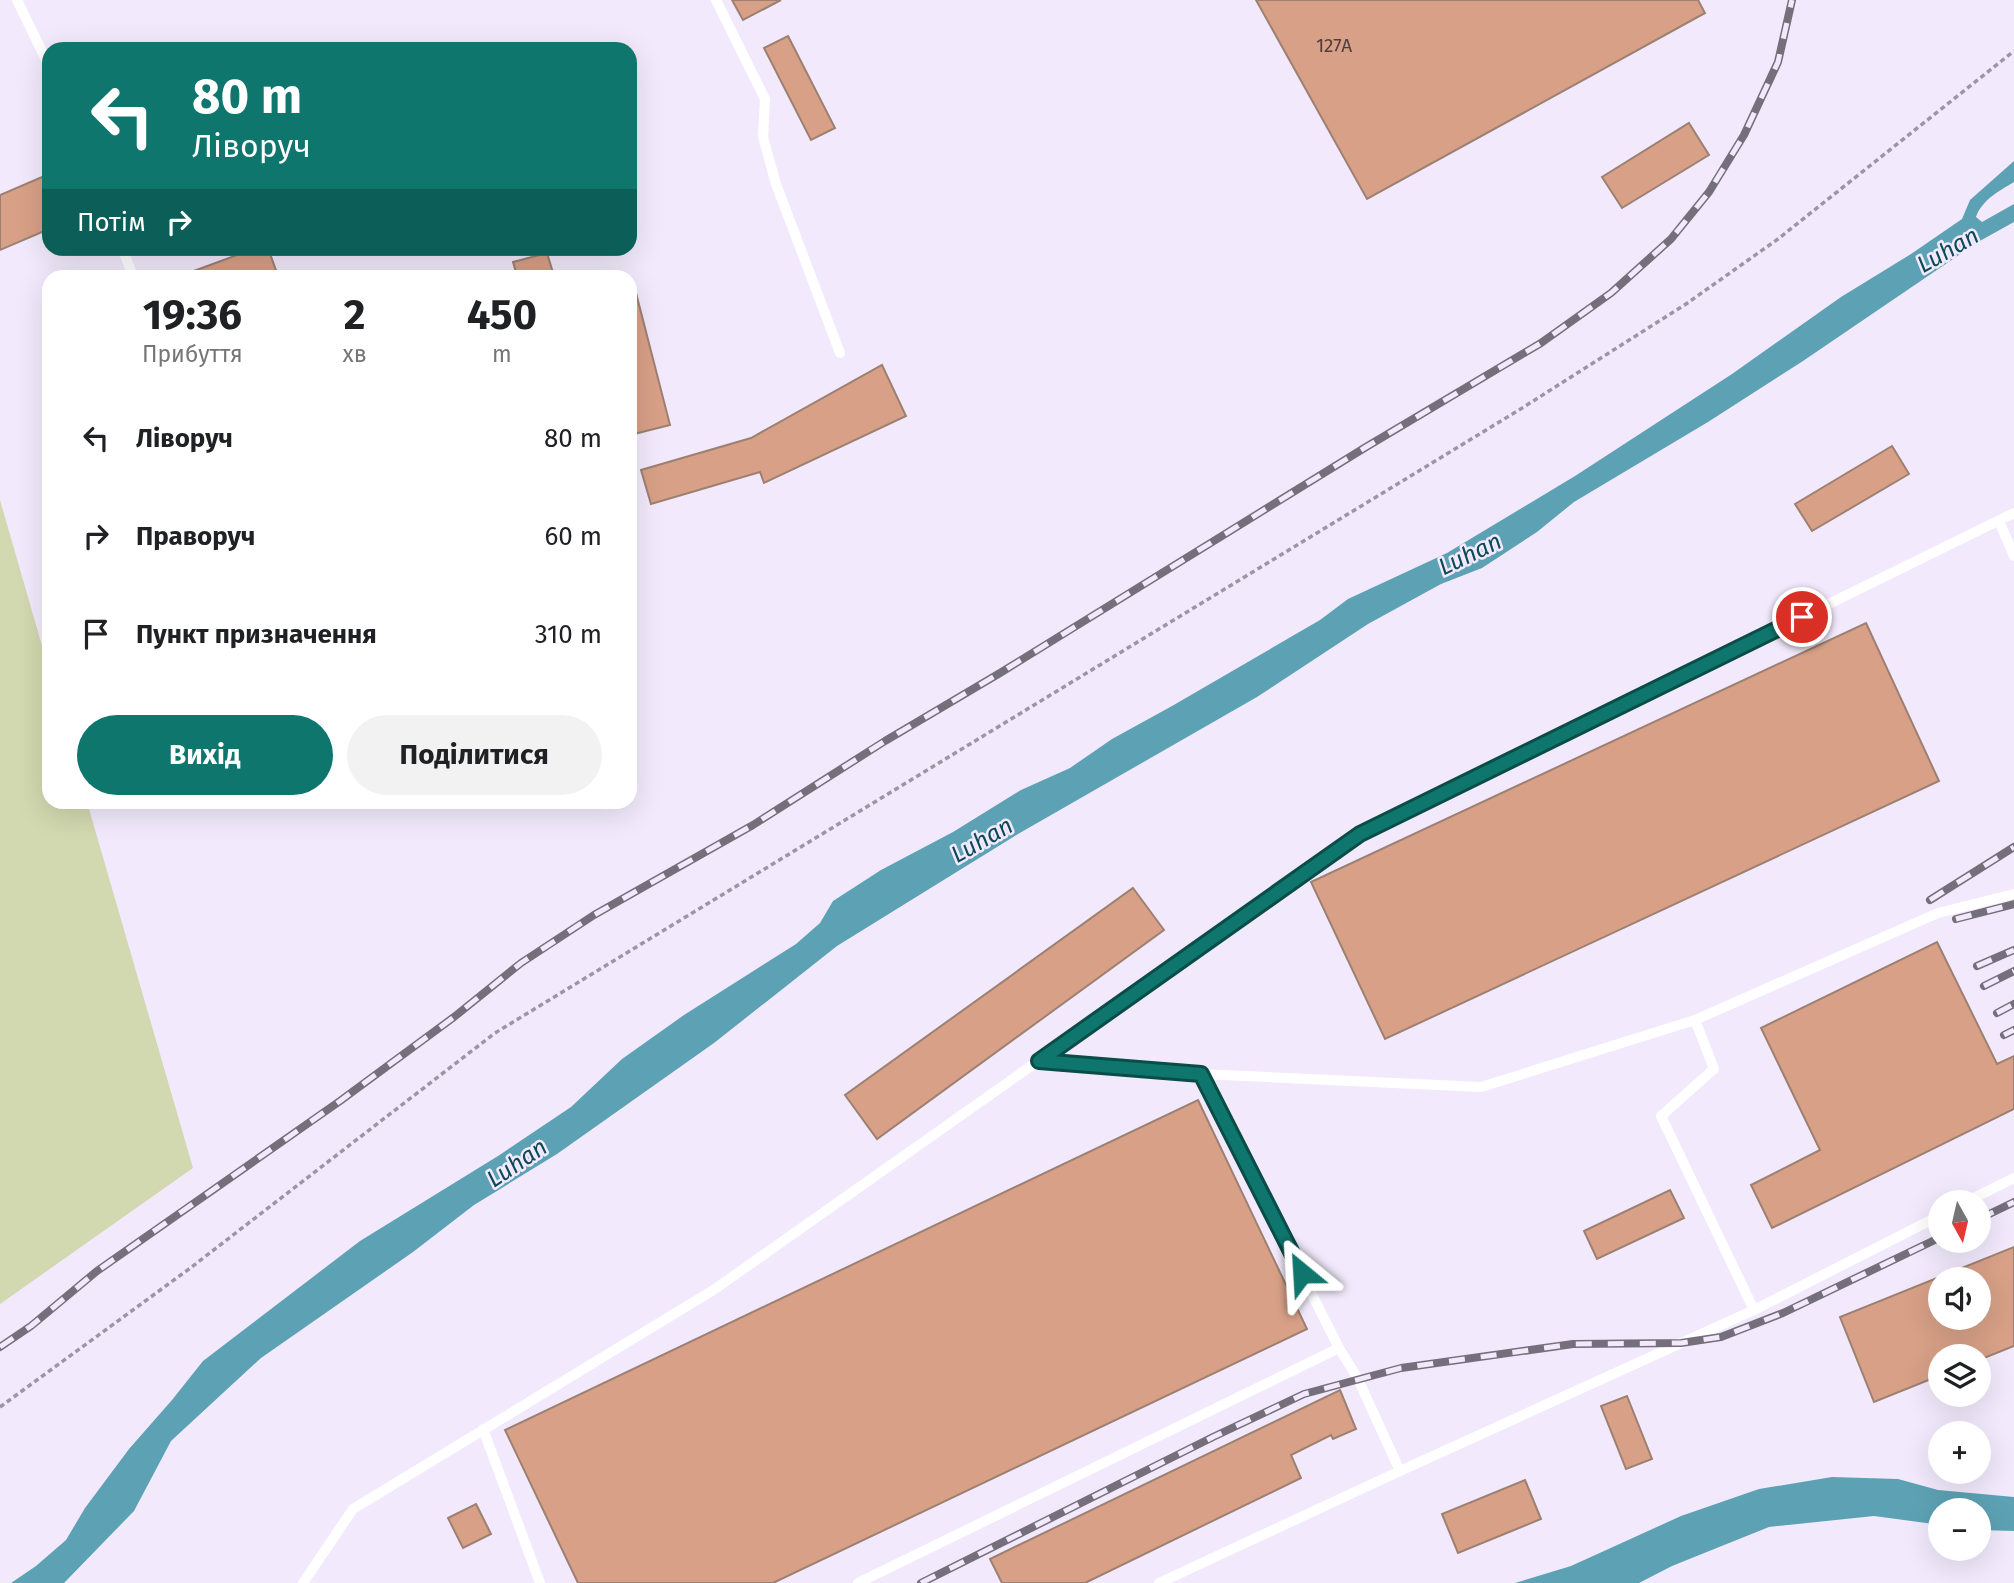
<!DOCTYPE html>
<html lang="uk">
<meta charset="utf-8">
<style>
:root{--surface:#fff;--page:#f2f2f2;--text:#202124;--muted:#757577;--accent:#0f766e}
body{margin:0;font-family:"Fira Sans",sans-serif;background:var(--page);color:var(--text);height:100vh;display:flex;flex-direction:column;font-size:26px;white-space:nowrap}
*{box-sizing:border-box;margin:0}
p{font-size:23px;color:var(--muted)}
.icon{flex:none;width:38px;height:38px;fill:none;stroke:currentColor;stroke-width:2;stroke-linecap:round;stroke-linejoin:round}
.map{position:relative;flex:1;overflow:hidden}
.side{position:absolute;left:42px;top:270px;width:595px;height:539px;display:flex;flex-direction:column;background:var(--surface);border-radius:21px;box-shadow:0 7px 28px #0002}
.side>*{flex:none}
.top-card{position:absolute;left:42px;top:42px;width:595px;height:214px;border-radius:21px;box-shadow:0 7px 28px #0002;background:#0f766e;color:#fff;overflow:hidden}
.needle{width:46px;rotate:172deg}
.fabs{position:absolute;left:1928px;top:1190px;display:grid;gap:14px}
.fabs a{display:grid;place-items:center;width:63px;height:63px;border-radius:50%;background:var(--surface);box-shadow:0 7px 28px #0002;font-size:35px}
.pin{position:absolute;display:grid;place-items:center;width:60px;height:60px;color:#fff;margin:-30px;border:4px solid #fff;border-radius:50%;box-shadow:0 2px 7px #0007}
.me{position:absolute;width:77px;margin:-38px;rotate:333deg;stroke-linejoin:round;filter:drop-shadow(0 0 5px #0008)}
.turn{display:flex;align-items:center;gap:24px;height:147px;padding:0 35px;font-size:32px}
.turn .icon{width:91px;height:91px;stroke-width:2.5}
.turn b{display:block;font-size:49px;line-height:60px}
.then{display:flex;align-items:center;height:66px;padding:0 35px;background:#0003;gap:14px;font-size:26px}
.eta{display:flex;justify-content:space-evenly;align-items:center;height:119px;text-align:center}
.eta b{font-size:42px;font-weight:700;line-height:49px}
.action{display:flex;gap:14px;margin-top:auto;padding:14px 35px}
.action a{flex:1;height:80px;border-radius:42px;background:var(--accent);color:#fff;font-size:28px;font-weight:700;line-height:80px;text-align:center}
.action a+a{background:var(--page);color:var(--text)}
ul{padding:0;list-style:none}
li{display:flex;align-items:center;gap:21px;height:98px;padding:0 35px}
li div{flex:1}
li b{display:block;font-size:26px}
li em{font-style:normal}
.map>svg:first-child{display:block}
.green{fill:#d2d8af}
.water{fill:#5da2b4}
.building{fill:#d7a087;stroke:#9d8072;stroke-width:2;fill-rule:evenodd}
.lines{fill:none;stroke-linecap:round;stroke-linejoin:round}
.path{stroke:#9c96a4;stroke-width:3.5;stroke-dasharray:5 3.5;stroke-linecap:butt}
.lane{stroke:#fff;stroke-width:10}
.rail-casing{stroke:#756f7c;stroke-width:8}
.rail{stroke:#f2eafc;stroke-width:5;stroke-dasharray:16;stroke-linecap:butt}
.route-casing{stroke:#0a4d48;stroke-width:18}
.route{stroke:#0f766e;stroke-width:12}
.labels{text-anchor:middle;stroke-width:5;stroke-linejoin:round;paint-order:stroke}
.number-label{font-size:19px;fill:#4f3e3f}
.water-label{font-size:24px;font-style:italic;fill:#0d4a58;stroke:#f2eafc}
</style>
<div class="map">
<svg width="2014" height="1583" viewBox="0 0 2014 1583">
<rect width="100%" height="100%" fill="#f2eafc"/>
<polygon class="green" points="0,500 49,670 49,802 87,802 193,1168 0,1304"/>
<g class="water">
<path d="M2014,161V182C1999,191 1982,200 1976,217L1982,222L2014,204V222L1978,242L1803,361L1708,422L1574,502L1537,532L1482,568L1441,584L1368,624L1257,697L1018,834L837,946L714,1043L557,1154L474,1205L413,1252L261,1358L171,1441L134,1511L64,1583H11L36,1566L66,1540L85,1508L129,1449L172,1400L203,1361L360,1241L498,1156L571,1107L622,1059L684,1015L796,944L820,923L833,901L881,870L953,832L1021,790L1070,768L1112,739L1172,706L1320,620L1348,599L1447,553L1575,476L1732,374L1841,297L1911,254L1962,219L1970,200Z"/>
<polygon points="1832,1477 1898,1479 1938,1490 2014,1497 2014,1531 1979,1530 1979,1510 1941,1510 1941,1525 1874,1516 1769,1527 1672,1566 1639,1583 1515,1583 1571,1566 1681,1516 1759,1489"/>
</g>
<g class="building">
<polygon points="732,0 781,0 743,20"/>
<polygon points="1256,0 1698,0 1705,13 1367,199"/>
<polygon points="788,36 835,128 811,140 764,48"/>
<polygon points="1689,123 1709,155 1622,208 1602,177"/>
<polygon points="49,174 49,229 0,250 0,195"/>
<polygon points="256,248 268,248 278,276 184,276 183,275"/>
<polygon points="547,253 554,276 517,276 513,262"/>
<polygon points="635,289 670,425 634,434 630,420 630,290"/>
<polygon points="882,365 906,416 764,483 760,472 651,504 641,470 751,438"/>
<polygon points="1892,446 1909,474 1812,531 1795,504"/>
<polygon points="1866,623 1939,781 1385,1039 1311,882"/>
<polygon points="1133,888 1164,930 877,1139 845,1095"/>
<polygon points="1937,942 1997,1064 2014,1056 2014,1109 1772,1228 1751,1185 1820,1150 1761,1028"/>
<polygon points="1198,1100 1307,1329 773,1583 578,1583 505,1430"/>
<polygon points="1670,1190 1684,1218 1597,1259 1584,1231"/>
<path d="M2014,1247V1346L1979,1360V1356H1941V1375L1874,1402L1840,1317ZM1941,1279H1979V1318H1941Z"/>
<polygon points="1340,1390 1356,1429 1333,1439 1331,1435 1291,1455 1301,1478 1085,1583 1002,1583 990,1559"/>
<polygon points="1627,1396 1652,1459 1626,1469 1601,1406"/>
<polygon points="1525,1480 1541,1519 1458,1553 1442,1514"/>
<polygon points="476,1504 491,1534 463,1548 448,1518"/>
</g>
<g class="lines">
<polyline class="path" points="0,1407 189,1269 495,1033 1519,410 1686,304 1778,239 2014,51"/>
<g class="lane">
<polyline points="17,0 49,66"/>
<polyline points="716,0 765,99 763,137 776,184 840,353"/>
<polyline points="122,248 133,276"/>
<polyline points="1999,521 2014,556"/>
<polyline points="1695,1020 1714,1069 1661,1116 1754,1310"/>
<polyline points="1039,1061 1201,1074 1481,1087 1695,1020 1938,913 2014,894"/>
<polyline points="1201,1074 1339,1348 1358,1379 1400,1471"/>
<polyline points="1966,1202 2014,1178"/>
<polyline points="483,1429 540,1583"/>
<polyline points="303,1583 353,1509 715,1289 1360,834 2014,513"/>
<polyline points="858,1583 1339,1348"/>
<polyline points="1159,1583 1400,1471 1754,1310 1941,1215"/>
</g>
<g class="rail-casing">
<g id="rail">
<polyline points="1930,900 2014,847"/>
<polyline points="1956,919 2014,904"/>
<polyline points="1977,966 2014,950"/>
<polyline points="1984,986 2014,971"/>
<polyline points="1997,1013 2014,1004"/>
<polyline points="2004,1035 2014,1030"/>
<polyline points="1979,1219 2014,1202"/>
<polyline points="0,1347 31,1326 97,1271 340,1101 454,1017 521,963 594,915 753,825 885,741 1000,673 1366,447 1541,343 1611,293 1671,239 1709,192 1744,135 1778,62 1792,0"/>
<polyline points="921,1583 1213,1437 1304,1394 1401,1368 1573,1344 1681,1343 1721,1337 1783,1313 1941,1237"/>
</g>
</g>
<use href="#rail" class="rail"/>
</g>
<g class="lines">
<g class="route-casing">
<polyline id="route" points="1302,1273 1201,1074 1039,1061 1360,834 1802,617"/>
</g>
<use href="#route" class="route"/>
</g>
<g class="labels">
<g class="number-label">
<text x="1334" y="52">127А</text>
</g>
<g class="water-label">
<text transform="translate(1948 250) rotate(-30)" y="8">Luhan</text>
<text transform="translate(1470 554) rotate(-26)" y="8">Luhan</text>
<text transform="translate(982 840) rotate(-30)" y="8">Luhan</text>
<text transform="translate(517 1163) rotate(-34)" y="8">Luhan</text>
</g>
</g>
</svg>
<div class="fabs">
<a><svg class="needle" viewBox="-14 -14 28 28"><path d="M0-13l5 13h-10z" fill="#e53935"/><path d="M0 13l5-13h-10z" fill="#757577"/></svg></a>
<a><svg class="icon" aria-label="sound" viewBox="0 0 24 24"><path d="M4 9h4l5-4v14l-5-4H4zM17 9q2 3 0 6"/></svg></a>
<a><svg class="icon" aria-label="layers" viewBox="0 0 24 24"><path d="M12 4l9 5-9 5-9-5zM3 14l9 5 9-5"/></svg></a>
<a>+</a>
<a>−</a>
</div>
<div class="pin" style="left:1802px;top:617px;background:#d93025"><svg class="icon" aria-label="arrive" viewBox="0 0 24 24"><path d="M6 21V4h12l-3 4 3 4H6"/></svg></div>
<svg class="me" style="left:1302px;top:1273px" viewBox="-20 -20 40 40"><path d="M0-17L14 15 0 8-14 15z" fill="#0f766e" stroke="#fff" stroke-width="4"/></svg>
<div class="top-card">
<div class="turn"><svg class="icon" aria-label="left" viewBox="0 0 24 24"><path d="M17 20v-9H6M10 6l-5 5 5 5"/></svg><div><b>80 m</b>Ліворуч</div></div>
<div class="then">Потім<svg class="icon" aria-label="right" viewBox="0 0 24 24"><path d="M7 20v-9h11M14 6l5 5-5 5"/></svg></div>
</div>
<section class="side">
<div class="eta">
<div><b>19:36</b><p>Прибуття</p></div>
<div><b>2</b><p>хв</p></div>
<div><b>450</b><p>m</p></div>
</div>
<ul>
<li><svg class="icon" aria-label="left" viewBox="0 0 24 24"><path d="M17 20v-9H6M10 6l-5 5 5 5"/></svg><div><b>Ліворуч</b></div><em>80 m</em></li>
<li><svg class="icon" aria-label="right" viewBox="0 0 24 24"><path d="M7 20v-9h11M14 6l5 5-5 5"/></svg><div><b>Праворуч</b></div><em>60 m</em></li>
<li><svg class="icon" aria-label="arrive" viewBox="0 0 24 24"><path d="M6 21V4h12l-3 4 3 4H6"/></svg><div><b>Пункт призначення</b></div><em>310 m</em></li>
</ul>
<div class="action"><a>Вихід</a><a>Поділитися</a></div>
</section>
</div>
